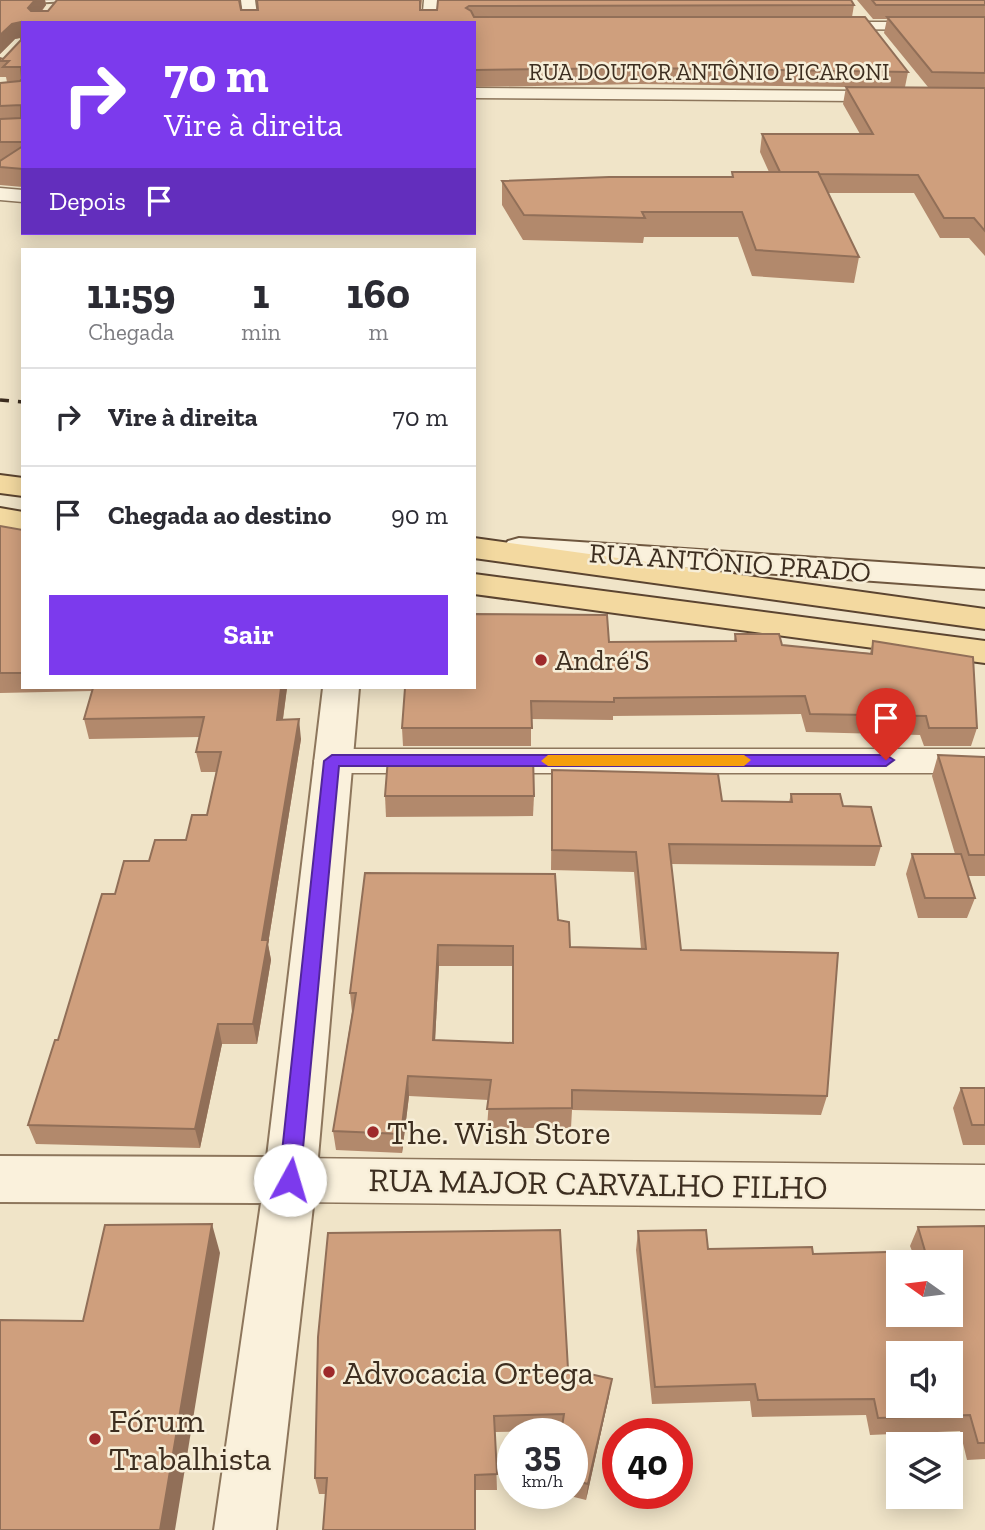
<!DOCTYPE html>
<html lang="pt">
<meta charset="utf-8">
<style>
:root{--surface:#fff;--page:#f7f7f7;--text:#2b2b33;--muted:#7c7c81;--line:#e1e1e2;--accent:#7c3aed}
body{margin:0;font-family:"Zilla Slab",serif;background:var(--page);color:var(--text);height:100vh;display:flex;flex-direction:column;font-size:26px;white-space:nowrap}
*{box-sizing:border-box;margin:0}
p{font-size:23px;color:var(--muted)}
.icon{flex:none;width:38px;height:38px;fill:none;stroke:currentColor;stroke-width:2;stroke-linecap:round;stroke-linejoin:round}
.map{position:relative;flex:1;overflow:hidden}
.details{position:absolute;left:21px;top:248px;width:455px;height:441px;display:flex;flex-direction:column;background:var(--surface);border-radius:0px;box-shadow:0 4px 18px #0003}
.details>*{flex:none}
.hud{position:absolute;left:21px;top:21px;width:455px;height:214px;border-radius:0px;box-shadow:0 4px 18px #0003;background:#7c3aed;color:#fff;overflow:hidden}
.needle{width:46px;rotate:284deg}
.buttons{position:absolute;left:886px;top:1250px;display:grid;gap:14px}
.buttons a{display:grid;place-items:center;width:77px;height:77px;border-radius:0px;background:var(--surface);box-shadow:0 4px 18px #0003;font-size:35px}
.speed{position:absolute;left:497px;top:1418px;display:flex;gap:14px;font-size:35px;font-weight:700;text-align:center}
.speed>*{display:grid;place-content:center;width:91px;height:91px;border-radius:50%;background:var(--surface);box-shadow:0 4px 18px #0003;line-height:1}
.speed small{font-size:18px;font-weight:400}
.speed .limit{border:10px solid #d22;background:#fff;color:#111}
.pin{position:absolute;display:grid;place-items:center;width:60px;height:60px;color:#fff;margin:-72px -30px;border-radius:50% 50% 50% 0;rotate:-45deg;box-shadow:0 0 7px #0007}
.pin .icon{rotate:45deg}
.me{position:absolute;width:77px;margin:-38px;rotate:6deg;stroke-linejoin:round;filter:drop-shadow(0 0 5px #0008)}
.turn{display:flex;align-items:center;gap:24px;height:147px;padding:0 28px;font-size:32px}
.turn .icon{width:91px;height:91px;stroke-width:2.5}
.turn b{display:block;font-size:49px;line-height:60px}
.then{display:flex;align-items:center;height:66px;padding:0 28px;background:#0003;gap:14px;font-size:26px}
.eta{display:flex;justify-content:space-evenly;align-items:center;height:119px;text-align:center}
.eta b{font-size:42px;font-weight:800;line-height:49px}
.action{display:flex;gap:14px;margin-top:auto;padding:14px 28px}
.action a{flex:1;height:80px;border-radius:0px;background:var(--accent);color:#fff;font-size:28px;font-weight:800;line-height:80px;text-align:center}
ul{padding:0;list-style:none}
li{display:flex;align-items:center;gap:21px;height:98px;padding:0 28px;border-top:2px solid var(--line)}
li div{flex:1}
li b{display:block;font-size:26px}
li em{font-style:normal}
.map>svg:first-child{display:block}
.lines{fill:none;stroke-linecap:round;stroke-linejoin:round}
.service-casing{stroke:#8d765c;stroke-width:4}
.minor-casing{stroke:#8d765c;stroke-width:3}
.tertiary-casing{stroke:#8d765c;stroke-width:4}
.secondary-casing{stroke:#6f573f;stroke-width:4}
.primary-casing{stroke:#5b4430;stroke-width:4}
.service{fill:#faf1dc;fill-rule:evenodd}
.minor{fill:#faf1dc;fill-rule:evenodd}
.tertiary{fill:#faf1dc;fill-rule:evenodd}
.secondary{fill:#faf1dc;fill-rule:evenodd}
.primary{fill:#f3d9a0;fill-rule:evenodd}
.rail{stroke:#3d2e20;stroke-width:3.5;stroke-dasharray:9 9;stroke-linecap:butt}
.wall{fill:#b2896c;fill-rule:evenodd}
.shaded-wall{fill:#916f58}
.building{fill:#cf9f7d;stroke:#916f58;stroke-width:2;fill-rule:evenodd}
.route{fill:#7c3aed;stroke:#51269a;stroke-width:2}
.slow{fill:#f59e0b}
.poi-dot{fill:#9e2a2b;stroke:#f7eed8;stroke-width:2.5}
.labels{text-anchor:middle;stroke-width:5;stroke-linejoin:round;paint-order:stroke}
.far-street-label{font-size:23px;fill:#3d2e20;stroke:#f7eed8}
.street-label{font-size:28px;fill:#3d2e20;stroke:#f7eed8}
.poi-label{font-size:28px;fill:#3d2e20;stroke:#f7eed8;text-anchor:start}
.near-poi-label{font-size:33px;fill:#3d2e20;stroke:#f7eed8;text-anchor:start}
.near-street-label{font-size:33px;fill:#3d2e20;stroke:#f7eed8}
</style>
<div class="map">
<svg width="985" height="1530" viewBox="0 0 985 1530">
<rect width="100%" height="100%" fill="#f0e4c8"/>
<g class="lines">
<g class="service-casing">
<polygon id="service" points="0,1 65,0 66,1 0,5"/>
</g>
<g class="minor-casing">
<g id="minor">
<polygon points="241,0 255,0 258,23 244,23"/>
<polygon points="424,0 438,0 436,23 422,23"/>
<polygon points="822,22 985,22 985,30 817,29 815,26 817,23"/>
<polygon points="474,88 985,92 985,102 474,98"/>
<polygon points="0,188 23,190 23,202 0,200"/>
<polygon points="332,749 985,749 985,773 332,773 319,770 314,761 319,752"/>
<polygon points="290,1158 985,1165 985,1209 290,1202 273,1196 266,1180 273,1164"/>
</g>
</g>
<g class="tertiary-casing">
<polygon id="tertiary" points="323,688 359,688 316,1180 276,1530 214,1530 261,1203 0,1202 0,1156 267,1157"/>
</g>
<g class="secondary-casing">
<polygon id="secondary" points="519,538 985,569 985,589 508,555 503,548 508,541"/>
</g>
<g class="primary-casing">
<g id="primary">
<polygon points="0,475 23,478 23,496 0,493"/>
<polygon points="0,508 23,512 23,530 0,526"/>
<polygon points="474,538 985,609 985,629 474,558"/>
<polygon points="474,574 985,641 985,663 474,594"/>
</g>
</g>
<use href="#service" class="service"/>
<use href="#minor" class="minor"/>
<use href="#tertiary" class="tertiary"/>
<use href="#secondary" class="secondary"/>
<use href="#primary" class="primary"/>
<polyline class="rail" points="0,400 23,402"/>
</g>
<g class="wall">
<polygon points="0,0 45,0 46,5 42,11 258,10 422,0 421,10 437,10 438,0 854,5 852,17 908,72 905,87 928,87 884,33 887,19 873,19 857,0 985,0 985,256 969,238 940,238 914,193 828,193 859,257 854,283 752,276 738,237 644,237 643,243 523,240 502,205 502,181 732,177 732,172 769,172 760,152 762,134 860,134 843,104 846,87 640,84 474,87 474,23 23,23 23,187 0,185 0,161 2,160 0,160 0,83 7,82 6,77 0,77 0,58 3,59 21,40 21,38 15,39 0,54"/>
<polygon points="0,526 23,530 23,688 287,688 283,719 301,739 268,944 271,960 257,1044 222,1044 200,1148 36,1144 28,1125 58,1040 115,894 149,861 186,840 207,815 216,772 201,772 196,752 200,737 89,739 84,719 92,691 0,693"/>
<polygon points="735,634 782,645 870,653 873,641 977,728 971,746 924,746 920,735 806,732 801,714 613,716 613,720 531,719 531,746 403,746 402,728 609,642 734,641"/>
<polygon points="938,755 985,757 985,876 968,876 975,898 967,918 918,918 906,874 912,854 955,854 932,776"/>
<path d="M552,770L722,801L789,802L791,794L843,806L881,846L875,866L671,864L681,950L827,1096L821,1115L572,1110L571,1128H487L489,1100L409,1096L402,1153L336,1150L333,1131L352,1012L350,993L365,873L558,920L570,947L641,949L634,872L551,870ZM439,966H513V1043L435,1040Z"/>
<polygon points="385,796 534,796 533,816 386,817"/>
<polygon points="961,1088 985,1088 985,1145 963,1145 953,1108"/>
<polygon points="985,1226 985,1459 967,1460 960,1431 870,1435 866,1415 752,1417 750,1401 652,1404 636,1250 638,1231 708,1249 813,1254 912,1251 910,1246 918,1227"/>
<polygon points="568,1369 609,1396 586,1500 558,1493 572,1493 572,1433 562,1431 495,1432 497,1490 476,1490 475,1530 323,1530 326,1494 319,1494 315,1478"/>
</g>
<g class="shaded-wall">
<polygon points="35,0 45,0 46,5 31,23 28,8"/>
<polygon points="21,22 23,37 15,39 0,54 0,35 12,24"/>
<polygon points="281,688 287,688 280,740 277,720"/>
<polygon points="299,719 301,739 268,944 271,960 257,1044 253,1024 262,940"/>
<polygon points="438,945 439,966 434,1060 433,1040"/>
<polygon points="218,1024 222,1044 200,1148 195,1129"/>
<polygon points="408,1076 409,1096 402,1153 401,1134"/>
<polygon points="212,1224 220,1253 175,1530 160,1530"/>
<polygon points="612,1379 609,1396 586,1500 588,1484"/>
</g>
<g class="building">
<polygon points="0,0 35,0 28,8 31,11 48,11 57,0 239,0 241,10 258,10 257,0 420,0 420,10 437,10 438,0 851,0 854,5 469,6 466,8 471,11 474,17 865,17 908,72 641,68 474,70 474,23 23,23 23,142 0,142 0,119 21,118 21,105 0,106 0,83 20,81 22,79 21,67 3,67 9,61 0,61 0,58 3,59 21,40 21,22 12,24 0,35"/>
<polygon points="872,0 985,0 985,5 876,5"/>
<polygon points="887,17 985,17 985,73 932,72"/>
<polygon points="846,87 985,88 985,231 974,218 944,218 918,175 819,174 818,172 780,172 762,134 873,134"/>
<polygon points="23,146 23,169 0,167 0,161"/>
<polygon points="732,172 818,172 859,257 756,250 742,212 642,212 645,218 524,215 502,181 609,177 733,177"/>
<polygon points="0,526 23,530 23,673 0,673"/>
<polygon points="474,614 607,615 609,642 736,641 735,634 779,634 782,645 872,654 873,641 973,657 977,728 929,728 926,716 810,714 805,696 614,698 614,702 531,701 532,728 402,728 405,688 474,688"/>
<polygon points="93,688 281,688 277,720 299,719 262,940 268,940 253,1024 218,1024 195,1129 28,1125 55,1040 58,1040 102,894 115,894 124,861 149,861 155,840 186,840 192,815 207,815 221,752 196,752 204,717 84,719"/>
<polygon points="399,755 533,755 534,796 385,796 388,758 399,758"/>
<polygon points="938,755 985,757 985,855 969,855"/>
<path d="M552,770L718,774L722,801L792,802L791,794H840L843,806L871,807L881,846L669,844L681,950L838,953L827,1096L572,1090V1108L487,1109L491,1080L408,1076L401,1134L333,1131L356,993H350L365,873L555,874L558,920L569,922L570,947L646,949L636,852L552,850ZM438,945L513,946V1043L433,1040Z"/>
<polygon points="912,854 961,854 975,898 925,898"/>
<polygon points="961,1088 985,1088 985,1125 972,1125"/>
<polygon points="212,1224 160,1530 0,1530 0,1320 83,1321 105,1225"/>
<path d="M985,1226V1443H978L970,1415L878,1418L874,1399L758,1400L755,1384L655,1387L638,1231L706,1230L708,1249L812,1247L813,1254L925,1251L918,1227ZM898,1262H950V1314H898ZM898,1353H950V1405H898Z"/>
<polygon points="560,1230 568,1369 612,1379 588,1484 572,1480 572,1433 561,1433 564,1414 494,1416 497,1474 475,1475 475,1530 323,1530 327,1478 315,1478 318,1337 328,1233"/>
</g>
<polygon class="route" points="332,755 886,755 894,760 886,766 339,766 300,1180 297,1186 290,1189 282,1186 279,1180 324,761"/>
<polygon class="slow" points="548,755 744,755 751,760 744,766 548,766 541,761"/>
<g class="poi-dot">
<circle cx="541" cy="660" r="7"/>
<circle cx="373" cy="1132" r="7"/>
<circle cx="329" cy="1372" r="7"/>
<circle cx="95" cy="1439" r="7"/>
</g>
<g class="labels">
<g class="far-street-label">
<text x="709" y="80">RUA DOUTOR ANTÔNIO PICARONI</text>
</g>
<g class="street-label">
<text transform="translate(730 562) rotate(4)" y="10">RUA ANTÔNIO PRADO</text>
</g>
<g class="poi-label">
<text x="555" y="670">André'S</text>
</g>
<g class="near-poi-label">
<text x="387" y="1144">The. Wish Store</text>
<text x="343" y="1384">Advocacia Ortega</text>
<text x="109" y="1432">Fórum<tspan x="109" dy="38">Trabalhista</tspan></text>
</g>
<g class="near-street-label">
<text transform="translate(598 1183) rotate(1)" y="12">RUA MAJOR CARVALHO FILHO</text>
</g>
</g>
</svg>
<div class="buttons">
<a><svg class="needle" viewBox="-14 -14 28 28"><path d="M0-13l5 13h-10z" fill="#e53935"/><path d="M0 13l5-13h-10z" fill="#7c7c81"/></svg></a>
<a><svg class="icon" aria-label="sound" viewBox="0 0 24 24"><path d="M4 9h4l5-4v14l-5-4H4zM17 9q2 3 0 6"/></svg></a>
<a><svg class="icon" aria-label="layers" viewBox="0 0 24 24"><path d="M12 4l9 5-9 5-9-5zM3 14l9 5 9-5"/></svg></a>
</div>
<div class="speed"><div>35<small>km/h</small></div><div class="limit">40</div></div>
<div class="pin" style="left:886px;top:760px;background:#d93025"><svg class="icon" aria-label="arrive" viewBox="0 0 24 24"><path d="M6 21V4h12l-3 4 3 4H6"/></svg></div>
<svg class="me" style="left:290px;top:1180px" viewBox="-20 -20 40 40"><circle r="19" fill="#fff"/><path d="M0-13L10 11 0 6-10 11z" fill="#7c3aed"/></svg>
<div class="hud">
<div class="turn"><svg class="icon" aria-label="right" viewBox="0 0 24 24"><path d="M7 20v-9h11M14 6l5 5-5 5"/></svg><div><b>70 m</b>Vire à direita</div></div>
<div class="then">Depois<svg class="icon" aria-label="arrive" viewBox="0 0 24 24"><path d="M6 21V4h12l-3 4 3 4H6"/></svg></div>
</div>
<section class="details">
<div class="eta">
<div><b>11:59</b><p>Chegada</p></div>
<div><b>1</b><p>min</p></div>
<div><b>160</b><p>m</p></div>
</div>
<ul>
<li><svg class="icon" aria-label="right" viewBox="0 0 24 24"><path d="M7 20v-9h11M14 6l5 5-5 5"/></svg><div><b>Vire à direita</b></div><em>70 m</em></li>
<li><svg class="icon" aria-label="arrive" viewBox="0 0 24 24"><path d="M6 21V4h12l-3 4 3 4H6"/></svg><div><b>Chegada ao destino</b></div><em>90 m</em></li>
</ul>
<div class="action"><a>Sair</a></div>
</section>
</div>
